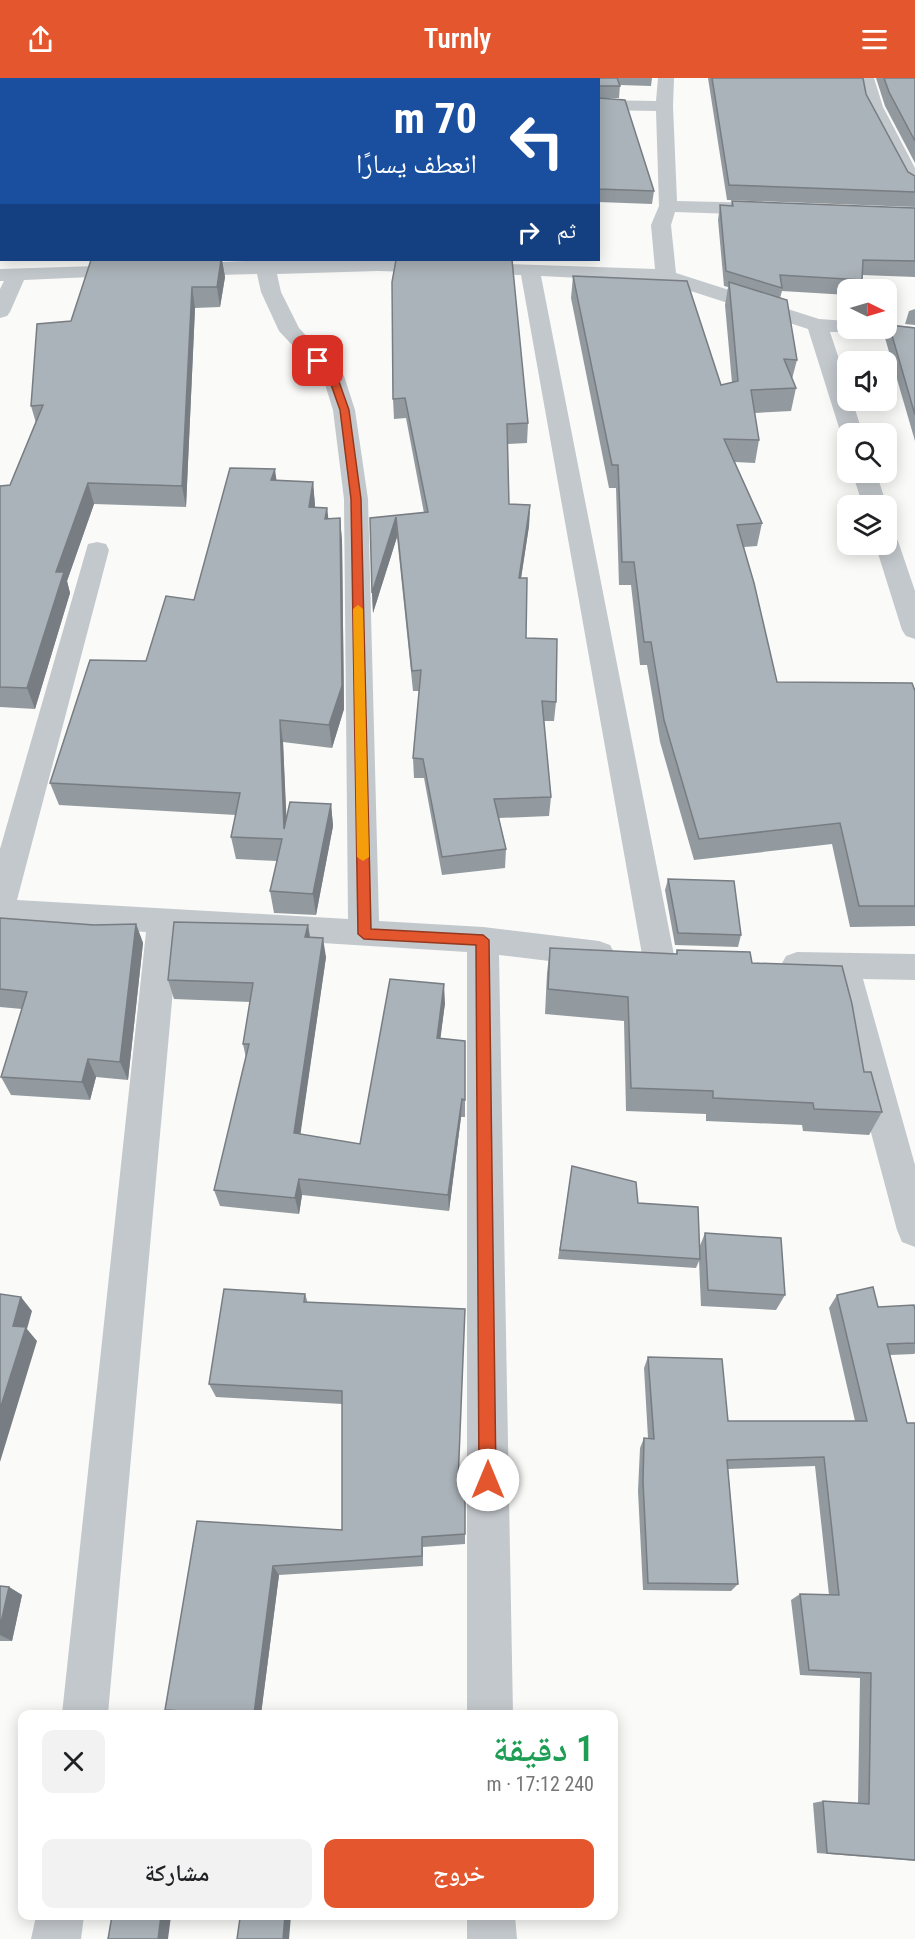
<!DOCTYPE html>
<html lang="ar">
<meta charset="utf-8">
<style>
:root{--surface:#fff;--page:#f2f2f2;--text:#202124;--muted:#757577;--accent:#e4572e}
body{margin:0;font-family:"Roboto Condensed","Noto Naskh Arabic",sans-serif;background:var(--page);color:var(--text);direction:rtl;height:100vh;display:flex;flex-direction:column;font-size:22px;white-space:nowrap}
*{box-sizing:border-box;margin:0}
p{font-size:20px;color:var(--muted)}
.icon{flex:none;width:33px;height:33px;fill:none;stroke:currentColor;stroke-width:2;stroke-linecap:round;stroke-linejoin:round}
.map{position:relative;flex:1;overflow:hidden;direction:ltr}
.drawer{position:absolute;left:18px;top:1632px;width:600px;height:210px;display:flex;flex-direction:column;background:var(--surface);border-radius:12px;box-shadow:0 3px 15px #0003;direction:rtl}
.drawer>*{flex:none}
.top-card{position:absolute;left:0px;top:0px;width:600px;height:183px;box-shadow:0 3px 15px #0003;direction:rtl;background:#1a4fa0;color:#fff;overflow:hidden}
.needle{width:39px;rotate:95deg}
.fabs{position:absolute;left:837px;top:201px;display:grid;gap:12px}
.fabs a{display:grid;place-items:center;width:60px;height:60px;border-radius:12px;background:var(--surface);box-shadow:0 3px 15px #0003;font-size:30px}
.pin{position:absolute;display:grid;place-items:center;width:51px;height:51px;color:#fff;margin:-26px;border-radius:12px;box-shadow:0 3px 9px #0006}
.me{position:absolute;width:66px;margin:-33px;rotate:0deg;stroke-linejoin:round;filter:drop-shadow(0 0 4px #0008)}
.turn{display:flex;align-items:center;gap:21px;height:126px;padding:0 24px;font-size:27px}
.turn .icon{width:78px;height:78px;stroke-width:2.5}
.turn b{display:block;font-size:42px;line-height:51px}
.then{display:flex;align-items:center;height:57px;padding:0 24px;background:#0003;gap:12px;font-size:22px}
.round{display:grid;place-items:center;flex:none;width:63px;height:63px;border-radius:12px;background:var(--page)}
.head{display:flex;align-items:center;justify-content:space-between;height:102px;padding:0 24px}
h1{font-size:36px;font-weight:600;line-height:45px;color:#1e9e55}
.button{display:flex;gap:12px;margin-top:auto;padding:12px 24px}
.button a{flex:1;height:69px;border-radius:12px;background:var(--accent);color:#fff;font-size:24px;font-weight:600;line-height:69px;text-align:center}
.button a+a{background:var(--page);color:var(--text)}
header{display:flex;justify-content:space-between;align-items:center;height:78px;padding:0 24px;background:var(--accent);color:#fff;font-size:27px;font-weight:600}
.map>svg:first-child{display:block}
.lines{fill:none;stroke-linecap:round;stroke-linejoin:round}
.minor{fill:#c3c8cc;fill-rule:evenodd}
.wall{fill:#929a9f}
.shaded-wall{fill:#777d82}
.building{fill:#aab3b9;stroke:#777d82;stroke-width:1.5}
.route{fill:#e4572e;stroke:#94391e;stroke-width:1.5}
.slow{fill:#f59e0b}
</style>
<header><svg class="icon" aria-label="menu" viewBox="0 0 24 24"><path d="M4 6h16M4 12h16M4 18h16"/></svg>Turnly<svg class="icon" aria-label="share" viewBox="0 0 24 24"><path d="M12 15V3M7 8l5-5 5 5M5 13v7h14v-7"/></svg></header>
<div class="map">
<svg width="915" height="1861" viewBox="0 0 915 1861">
<rect width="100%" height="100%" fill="#fafaf8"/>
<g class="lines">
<g class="minor">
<rect x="24" y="0" width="16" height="2"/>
<rect x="234" y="0" width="16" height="2"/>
<polygon points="658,0 674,0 673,28 677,123 763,125 772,131 763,137 675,134 671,147 676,195 819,241 848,243 848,250 886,250 886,246 915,249 915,261 854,254 830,254 848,308 848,322 852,322 863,356 848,356 848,362 841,356 808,251 663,204 541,198 675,882 670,891 659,895 648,891 643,882 521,197 378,193 277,196 281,214 299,250 344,298 355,332 368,421 379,843 483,849 599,863 610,867 615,876 610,885 599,889 499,877 513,1636 467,1636 467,874 178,856 108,1636 62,1636 146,854 0,845 0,771 88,466 97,464 106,466 109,472 17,822 348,841 344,421 333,332 323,300 279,253 261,214 257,196 179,198 172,196 169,192 172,188 179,186 265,182 394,182 655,191 651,147 659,128 656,33 598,32 598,22 656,23"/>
<polygon points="858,0 874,0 883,29 915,90 915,114 906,108 865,29"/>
<polygon points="2,152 2,167 0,168 0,153"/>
<polygon points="130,187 137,189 140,193 137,197 24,202 10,234 7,238 0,240 0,211 4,203 0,203 0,191"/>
<polygon points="852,394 876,394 887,428 886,429 863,428"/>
<polygon points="886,455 895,458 898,463 915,513 915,561 906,558 902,552 875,466 886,466"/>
<polygon points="797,874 915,876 915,902 863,901 915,1087 915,1169 902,1164 897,1152 830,901 797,900 786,896 781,887 786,878"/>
<polygon points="36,1838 84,1838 81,1861 31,1861"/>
<polygon points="467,1838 515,1838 517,1861 467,1861"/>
</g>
</g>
<g class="wall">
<polygon points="273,0 652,0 651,8 620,7 619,20 604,20 654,113 652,126 598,124 598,2"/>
<polygon points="708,0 863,0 866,16 915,114 915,129 727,122"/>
<polygon points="876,0 915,0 915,85 885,28"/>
<polygon points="732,123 915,130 915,199 862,197 859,212 848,212 848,217 782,213 780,220 797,282 792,301 796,310 791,333 755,335 759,362 755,385 735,384 762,445 757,468 744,469 777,604 915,613 915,848 850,849 832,766 694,782 660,664 647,587 640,587 631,507 619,507 616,410 609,410 571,220 573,198 721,307 732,305 725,227 728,209 724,208 718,142 720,127 731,128"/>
<polygon points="100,182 227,182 227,183 222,183 225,199 220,229 195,230 186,429 94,426 67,503 70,515 35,631 0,629 0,408 10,407 36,345 31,328"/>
<polygon points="396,182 528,345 527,365 507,366 509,426 530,427 529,448 521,500 526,560 556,624 554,643 544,643 551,719 549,738 499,740 506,771 505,790 442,797 424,700 414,700 413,680 419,613 413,613 397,459 373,535 370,440 424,435 406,340 394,341 393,321"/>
<polygon points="915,231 915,247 905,246 909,233"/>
<polygon points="889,247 915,250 915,363 885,260"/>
<polygon points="276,403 313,404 315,429 327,430 328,441 340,440 342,463 344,631 332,670 283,664 286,740 331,726 333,748 316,837 274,835 270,813 277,783 236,781 231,759 236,737 59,727 50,705 194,522"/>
<polygon points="668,801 741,857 738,869 675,867 665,812"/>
<polygon points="0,840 94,847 136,846 143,865 128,1002 96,999 90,1022 11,1017 1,999 22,931 0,929"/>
<polygon points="308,847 310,859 326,879 300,1056 360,1066 445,925 440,961 465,963 465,1039 461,1039 449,1133 302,1117 299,1136 220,1128 214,1112 246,980 243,966 250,924 174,921 168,902"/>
<polygon points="550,870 676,876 677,872 752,885 864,994 882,1034 869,1057 803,1053 802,1047 706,1043 706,1036 626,1033 624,943 545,936 547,895"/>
<polygon points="572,1088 638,1125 699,1170 705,1155 785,1217 776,1232 701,1228 699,1183 696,1190 558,1181"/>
<polygon points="305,1216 308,1225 459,1404 465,1404 465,1466 423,1469 423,1488 279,1497 261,1636 174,1636 165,1632 197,1443 342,1452 342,1326 216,1319 209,1306"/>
<polygon points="837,1217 878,1229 915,1232 915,1275 914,1276 890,1277 907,1345 915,1345 915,1783 817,1775 813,1725 823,1723 858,1725 860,1600 800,1597 791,1522 800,1516 829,1517 815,1388 728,1391 738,1506 731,1513 643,1512 638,1413 640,1370 644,1360 648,1360 644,1290 648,1279 728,1343 855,1343 829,1230"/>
<polygon points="0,1508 9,1509 22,1517 12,1563 0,1563"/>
</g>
<g class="shaded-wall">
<polygon points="0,20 2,26 2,38 0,41"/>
<polygon points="221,182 222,182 225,199 220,229 217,209"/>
<polygon points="192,209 195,230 186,429 182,408"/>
<polygon points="275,391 278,414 271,402"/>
<polygon points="313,404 315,427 311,452 309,429"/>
<polygon points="88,405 94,426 67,503 70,515 35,631 27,610 56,494"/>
<polygon points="530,427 529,448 518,520 519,500"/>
<polygon points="327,430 330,453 325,441"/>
<polygon points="396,439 397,459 373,535 372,515"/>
<polygon points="340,440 342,463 344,631 332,670 329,647"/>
<polygon points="280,642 283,664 288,772 284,751"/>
<polygon points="331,726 333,748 316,837 313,816"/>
<polygon points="136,846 143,865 128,1002 120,984"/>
<polygon points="308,847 311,867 305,859"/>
<polygon points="323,860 326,879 298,1073 294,1055"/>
<polygon points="444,906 445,925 438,979 437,960"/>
<polygon points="88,981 96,999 90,1022 82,1004"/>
<polygon points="462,1021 461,1039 449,1133 448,1117"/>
<polygon points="299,1101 302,1117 299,1136 295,1120"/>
<polygon points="21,1219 32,1233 27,1251 37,1263 0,1384 0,1331 13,1248"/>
<polygon points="273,1488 279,1497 261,1636 254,1636"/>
<polygon points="9,1509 22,1517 12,1563 0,1557 0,1549"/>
<polygon points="161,1838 171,1838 168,1861 158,1861"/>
<polygon points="285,1838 291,1838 289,1861 283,1861"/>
</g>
<g class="building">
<rect x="86" y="0" width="129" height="2"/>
<polygon points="273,0 617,0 620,8 598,8 598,2 273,2"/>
<polygon points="712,0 863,0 866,16 908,94 915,98 915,114 729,107"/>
<polygon points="884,0 915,0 915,63 889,14"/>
<polygon points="598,20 625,22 654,113 598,111"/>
<polygon points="732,123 915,130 915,183 863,182 862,202 780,197 782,210 726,193 720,127 733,128"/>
<polygon points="91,182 221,182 217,209 192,209 182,408 88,405 56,494 64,494 27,610 0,609 0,408 10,407 43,327 31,328 37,246 71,243"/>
<polygon points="396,182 512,182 528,345 507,346 509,426 530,427 519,500 527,500 526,560 557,561 556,624 542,623 551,719 494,721 506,771 442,779 423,681 413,680 421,592 412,593 396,439 372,515 370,440 428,434 405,320 393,321 392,204"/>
<polygon points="573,198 687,203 721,307 738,303 729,204 787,222 797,282 784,281 796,310 751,312 759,362 724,361 762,445 737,447 754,505 777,604 912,605 915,613 915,828 859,828 840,745 699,761 664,642 651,564 644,564 634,484 622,484 618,387 612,387"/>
<polygon points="889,247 915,250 915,337"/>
<polygon points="230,390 275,391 271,402 313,404 309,429 327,430 325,441 340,440 342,608 329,647 280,642 284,751 290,724 331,726 313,816 270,813 282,761 231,759 240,715 50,705 90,582 146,583 166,518 194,522"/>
<polygon points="668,801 734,803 741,857 678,855"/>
<polygon points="0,840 94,847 136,846 120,984 88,981 82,1004 1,999 27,914 0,911"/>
<polygon points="174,844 308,847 305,859 323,860 294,1055 360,1066 390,901 444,906 437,960 465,963 465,1022 462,1021 448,1117 299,1101 295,1120 214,1112 249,966 243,966 253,905 168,902"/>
<polygon points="550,870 677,876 677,872 750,874 752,885 842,888 852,926 864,994 871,994 882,1034 814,1031 813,1025 713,1020 713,1013 631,1010 628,919 548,911"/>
<polygon points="572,1088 636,1104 638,1125 698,1129 700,1181 560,1172"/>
<polygon points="705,1155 781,1160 785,1217 708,1212"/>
<polygon points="873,1209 878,1229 914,1227 915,1232 915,1265 887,1266 907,1345 915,1345 915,1782 827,1775 823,1723 869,1726 871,1595 809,1592 800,1516 839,1517 824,1379 727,1382 738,1506 648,1505 643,1404 644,1360 654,1361 648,1279 722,1281 728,1343 867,1343 837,1217"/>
<polygon points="224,1211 305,1216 304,1224 465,1231 458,1404 465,1404 465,1456 422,1459 422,1478 273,1488 254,1636 232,1636 165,1632 197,1443 342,1452 342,1313 209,1306"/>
<polygon points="0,1216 21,1219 13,1248 26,1249 0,1331"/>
<polygon points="0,1508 9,1509 0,1549"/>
<polygon points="112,1838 161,1838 158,1861 108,1861"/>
<polygon points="199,1838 285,1838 283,1861 237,1861 240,1840"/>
</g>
<polygon class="route" points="318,280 337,298 349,332 361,421 371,851 483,857 489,862 496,1402 494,1408 488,1410 481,1408 479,1402 476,867 364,861 358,856 351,421 340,332 328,298 314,283"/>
<polygon class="slow" points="358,527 363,531 369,779 363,783 357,779 353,531"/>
</svg>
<div class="fabs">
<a><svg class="needle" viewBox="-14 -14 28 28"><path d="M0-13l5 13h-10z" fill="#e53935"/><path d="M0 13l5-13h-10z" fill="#757577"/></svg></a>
<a><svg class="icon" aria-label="sound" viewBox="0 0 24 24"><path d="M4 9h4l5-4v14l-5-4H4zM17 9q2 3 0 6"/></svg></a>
<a><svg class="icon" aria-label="search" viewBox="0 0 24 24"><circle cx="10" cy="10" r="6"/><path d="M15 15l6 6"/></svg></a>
<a><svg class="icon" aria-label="layers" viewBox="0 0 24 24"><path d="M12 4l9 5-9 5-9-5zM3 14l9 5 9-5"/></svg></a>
</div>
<div class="pin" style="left:318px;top:283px;background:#d93025"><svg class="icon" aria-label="arrive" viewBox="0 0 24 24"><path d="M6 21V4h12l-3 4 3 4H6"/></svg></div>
<svg class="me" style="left:488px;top:1402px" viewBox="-20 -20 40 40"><circle r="19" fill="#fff"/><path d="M0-13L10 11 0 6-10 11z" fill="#e4572e"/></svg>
<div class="top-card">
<div class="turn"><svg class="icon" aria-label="left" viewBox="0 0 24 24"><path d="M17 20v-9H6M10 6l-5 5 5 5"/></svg><div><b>70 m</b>انعطف يسارًا</div></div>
<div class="then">ثم<svg class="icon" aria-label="right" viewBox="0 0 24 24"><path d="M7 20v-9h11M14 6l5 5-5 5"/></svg></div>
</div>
<section class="drawer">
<div class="head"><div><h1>1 دقيقة</h1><p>240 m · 17:12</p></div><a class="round"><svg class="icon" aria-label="close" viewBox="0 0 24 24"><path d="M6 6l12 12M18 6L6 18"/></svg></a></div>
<div class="button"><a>خروج</a><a>مشاركة</a></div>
</section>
</div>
